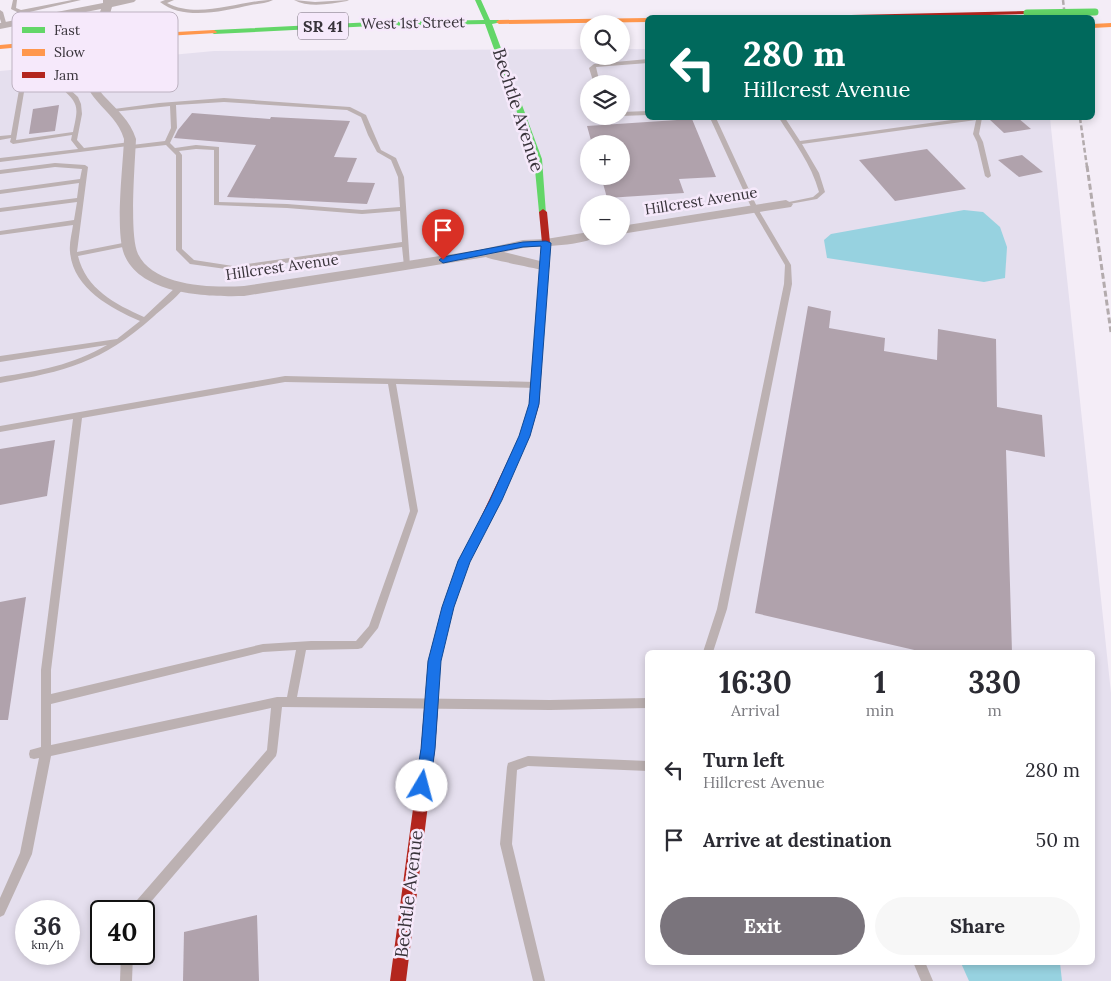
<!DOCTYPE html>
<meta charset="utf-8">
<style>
:root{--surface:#fff;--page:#f7f7f7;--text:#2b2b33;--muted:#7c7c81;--accent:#7a747c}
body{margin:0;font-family:Lora,serif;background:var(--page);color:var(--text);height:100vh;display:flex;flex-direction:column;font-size:19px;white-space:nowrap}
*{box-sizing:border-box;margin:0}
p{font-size:16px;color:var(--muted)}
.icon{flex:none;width:28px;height:28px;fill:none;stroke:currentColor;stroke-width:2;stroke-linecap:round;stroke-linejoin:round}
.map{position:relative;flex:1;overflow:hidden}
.details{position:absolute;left:645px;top:650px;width:450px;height:315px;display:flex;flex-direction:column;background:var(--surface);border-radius:8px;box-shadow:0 2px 8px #0003}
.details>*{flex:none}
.hud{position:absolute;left:645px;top:15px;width:450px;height:105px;border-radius:8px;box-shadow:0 2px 8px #0003;background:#00695c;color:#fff;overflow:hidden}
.tools{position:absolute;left:580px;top:15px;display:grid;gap:10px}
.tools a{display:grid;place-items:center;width:50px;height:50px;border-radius:50%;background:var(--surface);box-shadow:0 2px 8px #0003;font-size:25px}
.speed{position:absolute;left:15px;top:900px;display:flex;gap:10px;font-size:25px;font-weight:700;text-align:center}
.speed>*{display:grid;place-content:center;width:65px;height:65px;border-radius:50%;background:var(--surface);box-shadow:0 2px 8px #0003;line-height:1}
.speed small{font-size:12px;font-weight:400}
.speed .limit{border:2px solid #111;border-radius:8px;background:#fff;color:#111}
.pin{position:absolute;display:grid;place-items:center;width:42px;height:42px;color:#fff;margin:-51px -21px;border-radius:50% 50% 50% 0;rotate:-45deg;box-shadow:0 0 5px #0007}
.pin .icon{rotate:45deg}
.me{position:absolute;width:55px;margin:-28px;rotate:8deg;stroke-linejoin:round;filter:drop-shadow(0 0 4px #0008)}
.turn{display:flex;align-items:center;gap:18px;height:105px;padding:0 15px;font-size:22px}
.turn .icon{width:65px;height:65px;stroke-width:2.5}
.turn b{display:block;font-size:35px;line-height:42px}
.eta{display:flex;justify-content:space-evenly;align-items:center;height:85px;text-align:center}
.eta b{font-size:30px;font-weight:700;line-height:35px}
.primary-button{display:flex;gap:10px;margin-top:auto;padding:10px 15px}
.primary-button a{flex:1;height:58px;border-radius:30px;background:var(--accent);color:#fff;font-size:20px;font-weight:700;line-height:58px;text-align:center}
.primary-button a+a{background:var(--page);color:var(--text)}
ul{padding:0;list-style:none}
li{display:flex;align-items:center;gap:15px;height:70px;padding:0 15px}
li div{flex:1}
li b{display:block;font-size:19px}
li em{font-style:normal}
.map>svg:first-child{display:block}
.commercial{fill:#e5dfee;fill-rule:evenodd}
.water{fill:#97d2e0}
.building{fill:#b0a2ac}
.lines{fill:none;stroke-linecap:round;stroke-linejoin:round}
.lane{fill:#bcb1b2;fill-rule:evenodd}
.street{fill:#bcb1b2;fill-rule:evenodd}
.fast{fill:#63d668;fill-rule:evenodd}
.slow{fill:#ff974d;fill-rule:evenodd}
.jam{fill:#b3261e;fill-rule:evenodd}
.rail-far1{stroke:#b3abad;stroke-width:2.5;stroke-dasharray:5 2.5;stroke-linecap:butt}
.rail{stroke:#b3abad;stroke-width:3;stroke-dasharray:6 3;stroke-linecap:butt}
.fast-bridge{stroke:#63d668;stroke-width:7}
.route{fill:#1a73e8;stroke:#114b97}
.labels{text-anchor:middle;stroke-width:5;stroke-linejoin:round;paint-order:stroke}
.far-street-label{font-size:15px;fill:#38333a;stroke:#f6e9fb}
.shield{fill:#f6e9fb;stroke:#716a74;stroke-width:1}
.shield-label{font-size:16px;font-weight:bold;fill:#38333a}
.street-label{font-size:18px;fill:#38333a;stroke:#f6e9fb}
.key{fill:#f6e9fb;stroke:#bdb2c1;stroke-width:1}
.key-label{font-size:14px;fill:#38333a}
</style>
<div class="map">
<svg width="1111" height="981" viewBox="0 0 1111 981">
<rect width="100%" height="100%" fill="#f4edf7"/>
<path class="commercial" d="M589,49V56H621V49H647L648,118H1050L1111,693V981H0V71L214,51ZM589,84H621V116H589ZM589,144H621V176H589ZM589,204H621V236H589ZM648,652H1092V962H648ZM26,911H69V954H26ZM101,911H144V954H101Z"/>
<g class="water">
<polygon points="964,210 983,212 1000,227 1007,247 1005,278 984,282 827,258 824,240 831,234"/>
<polygon points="961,963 1060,963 1062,981 969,981"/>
</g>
<g class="building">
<polygon points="59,105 55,131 29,134 33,109"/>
<polygon points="192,113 270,119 271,117 350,121 334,157 357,158 347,182 375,183 367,204 227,197 256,145 174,138 178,130"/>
<polygon points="988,118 1018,118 1031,129 1004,133"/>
<polygon points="692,119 716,177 679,179 684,193 607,198 601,176 621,176 621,144 592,144 587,126"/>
<polygon points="927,149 966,189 895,201 859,160"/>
<polygon points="1022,155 1043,172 1019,177 998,160"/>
<polygon points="808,306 831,311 829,328 885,338 884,351 937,360 938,329 996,339 997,407 1042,415 1045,457 1006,450 1012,652 923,652 755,613"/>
<polygon points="55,440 47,496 0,505 0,449"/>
<polygon points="26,597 8,720 0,720 0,602"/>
<polygon points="257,915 259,981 183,981 184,932"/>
</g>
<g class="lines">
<g class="lane">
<polygon points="13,0 17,0 16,8 21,10 72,0 81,0 21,14 11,9"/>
<path d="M165,0H174L167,3C200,20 239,0 273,0C267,3 258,4 251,5C223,11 184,21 160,2Z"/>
<path d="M294,0L315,2L349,0L347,1C330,4 309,8 294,0Z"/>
<polygon points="0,10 3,12 7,26 2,25 0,19"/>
<polygon points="648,59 648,63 596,67 600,84 594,84 589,68 594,64"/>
<path d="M41,83L65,85L78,97L81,104L82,114L77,140L84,148L130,142L132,143V145L165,141L171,128L170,106L112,112L111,111L114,109L159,103L224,98L350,107L366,115L381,150L396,158L404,177L410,266L407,268L404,266L402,247L233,270L190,264L176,250V155L166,145L130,149L128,148V146L0,162V158L78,149L71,140L72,135L13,144L10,142L11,138L0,140V136L11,135L19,90ZM41,87L61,88C80,104 78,108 73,132L16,140L24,92ZM224,102L347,110L361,117L368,135L377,152L391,160L398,177L400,207L362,210L287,204L219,202V147L196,145L175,148L170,143L177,128L176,105ZM196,149L214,150V205L287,208L362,214L400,211L402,242L233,266L194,260L182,249V155L179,151Z"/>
<polygon points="648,111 648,115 621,116 621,112"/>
<polygon points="710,118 716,118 758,209 791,265 792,284 727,609 713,652 703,652 717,609 784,284 785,265 752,209"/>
<path d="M779,118H785L800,141L966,118H982L979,134L983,142L991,176L988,178L985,176L977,142L973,134L976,120L802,144L819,173L825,192L817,199L784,205V203L813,197L819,192C811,163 794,142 779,118Z"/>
<path d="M55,163L85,165L88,167L77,252L128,242L131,244L128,246L78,256C86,289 115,304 144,317L177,286H180L184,288C175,299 163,308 153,317C101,363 66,371 0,383V377C38,371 73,365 107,345L0,362V356L117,339L140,321C110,308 73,288 70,252C69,243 72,233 73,225L0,235V231L74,220L77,202L0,212V208L77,198L79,183L0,194V190L80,179L82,169L55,167L0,174V170Z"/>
<path d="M285,376L536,382L540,385L536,388L396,384L418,511L378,628L362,648L358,649L306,650L297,697L550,700L648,698V708L550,710L282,707L277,752L276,756L143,911H129L131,907L267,750L271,708L51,756L32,854L4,915L0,917V898L20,853L39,758L34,759L30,758L29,754L30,750L41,747V670L73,419L0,432V426ZM285,382L388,384L410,511L369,626L356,641H311L263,644L51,694V670L82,418ZM296,650L287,697H277L51,745V704L263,652Z"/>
<polygon points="528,756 648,761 648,771 528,766 517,770 512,844 545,981 533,981 500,844 507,767 508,763"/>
<polygon points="121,954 133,954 132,981 120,981"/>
<polygon points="913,962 925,962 933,981 921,981"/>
</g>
<g class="street">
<path d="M103,0H136L134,2L112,7C109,15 110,22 108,30C104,53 85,74 104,96C117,110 130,120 136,139C135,164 129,235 138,254C154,287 213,288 244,286L479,250L523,240L546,239L589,232V236H596C587,246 537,246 523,248C517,249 510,251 504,252L548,263L550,266L548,269L543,270C534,268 488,259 486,257L244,296C208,297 140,295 124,254C115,230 123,166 124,139C119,122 108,114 97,101C74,75 90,60 97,32C99,24 98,17 101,9L0,29V23L103,3Z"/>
<polygon points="786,200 793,204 791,207 621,234 621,226"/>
</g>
<polygon class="fast" points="475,0 481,0 490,20 499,20 502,22 492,24 542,159 546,214 543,215 539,212 534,159 485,24 373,26 214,34 211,32 214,30 373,22 484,20"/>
<g class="slow">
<polygon points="648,18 648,22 499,24 496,22 499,20"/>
<polygon points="1111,23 1111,27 1092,28 1092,24"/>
<polygon points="214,30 217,32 216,33 100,40 0,49 0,45 100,36"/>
<polygon points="486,514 490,516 492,519 470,561 454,607 440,661 438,709 436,713 431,715 426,713 424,709 428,661 442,607 458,561 482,516"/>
</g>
<g class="jam">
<polygon points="1027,11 1030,13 1029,14 873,18 723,18"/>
<polygon points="543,209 547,212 550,243 539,405 530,435 492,519 490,522 482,522 480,519 520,435 529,405 542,243 539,212"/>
<polygon points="431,703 436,705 438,709 435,749 406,981 390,981 421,749 424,709 426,705"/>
</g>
<g class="rail-far1">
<polyline points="1063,0 1065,18"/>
<polyline points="1080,118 1087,167"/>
</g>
<polyline class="rail" points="1087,166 1111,332"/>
<polyline class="fast-bridge" points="1027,13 1095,12"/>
</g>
<polygon class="route" points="546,241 551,243 539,404 530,436 502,500 470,562 454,607 441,661 435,749 430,786 428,791 422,794 417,791 415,786 421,749 428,661 442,607 458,561 490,500 519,436 529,404 541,246 523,247 443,263 439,260 443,257 523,242"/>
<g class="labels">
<g class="far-street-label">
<text transform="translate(413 23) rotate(-1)" y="5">West 1st Street</text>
<text transform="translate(701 201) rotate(-9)" y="5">Hillcrest Avenue</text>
<text transform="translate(282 267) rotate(-8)" y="5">Hillcrest Avenue</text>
</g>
<rect class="shield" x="298" y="12.5" width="50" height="27" rx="4"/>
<g class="shield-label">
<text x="323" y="32">SR 41</text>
</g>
<g class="street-label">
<text transform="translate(518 110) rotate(72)" y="6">Bechtle Avenue</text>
<text transform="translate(409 894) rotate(-83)" y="6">Bechtle Avenue</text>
</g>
</g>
<rect x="12" y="12" width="166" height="80" rx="8" class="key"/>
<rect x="22" y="27" width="23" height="6" fill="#63d668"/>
<rect x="22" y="49" width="23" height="7" fill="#ff974d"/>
<rect x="22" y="72" width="23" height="6" fill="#b3261e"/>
<g class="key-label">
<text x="54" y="35">Fast</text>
<text x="54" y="57">Slow</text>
<text x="54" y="80">Jam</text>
</g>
</svg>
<div class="tools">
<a><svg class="icon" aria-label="search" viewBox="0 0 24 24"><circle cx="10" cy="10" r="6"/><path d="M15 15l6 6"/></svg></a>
<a><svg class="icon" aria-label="layers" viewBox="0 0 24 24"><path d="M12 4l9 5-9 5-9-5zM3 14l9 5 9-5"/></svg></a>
<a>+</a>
<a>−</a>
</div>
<div class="speed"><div>36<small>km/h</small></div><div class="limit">40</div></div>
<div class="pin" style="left:443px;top:260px;background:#d93025"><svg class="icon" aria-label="arrive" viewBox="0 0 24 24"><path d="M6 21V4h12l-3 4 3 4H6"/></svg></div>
<svg class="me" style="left:422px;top:786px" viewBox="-20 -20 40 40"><circle r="19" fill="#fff"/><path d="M0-13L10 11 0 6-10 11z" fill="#1a73e8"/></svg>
<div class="hud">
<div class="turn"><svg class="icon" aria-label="left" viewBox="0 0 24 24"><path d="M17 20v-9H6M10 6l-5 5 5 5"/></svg><div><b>280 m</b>Hillcrest Avenue</div></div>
</div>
<section class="details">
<div class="eta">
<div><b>16:30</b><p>Arrival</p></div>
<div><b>1</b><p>min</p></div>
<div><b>330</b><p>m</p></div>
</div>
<ul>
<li><svg class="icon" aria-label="left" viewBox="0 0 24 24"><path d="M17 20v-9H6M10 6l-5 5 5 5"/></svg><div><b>Turn left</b><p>Hillcrest Avenue</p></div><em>280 m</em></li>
<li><svg class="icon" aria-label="arrive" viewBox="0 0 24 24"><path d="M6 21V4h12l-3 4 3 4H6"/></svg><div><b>Arrive at destination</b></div><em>50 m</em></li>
</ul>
<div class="primary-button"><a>Exit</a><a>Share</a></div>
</section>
</div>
